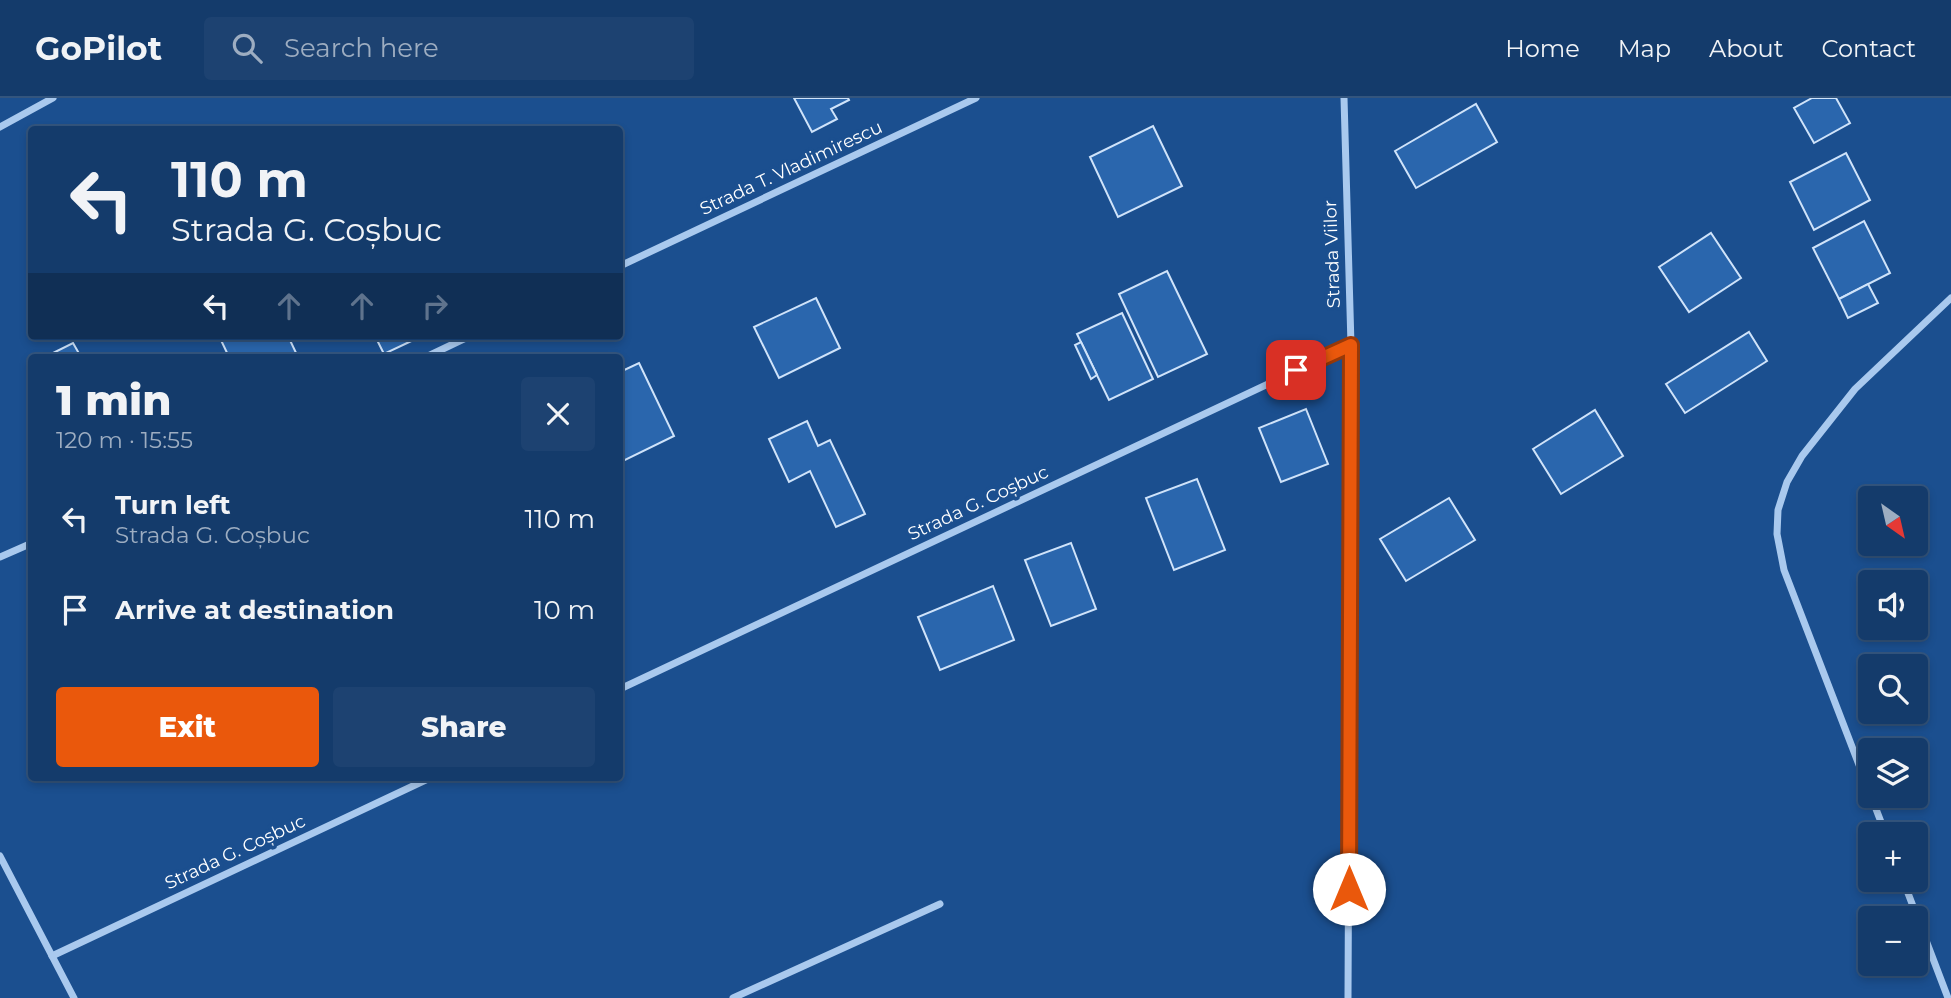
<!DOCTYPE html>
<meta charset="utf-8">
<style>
:root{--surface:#143b6b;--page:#1d4271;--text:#f1f3f6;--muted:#9dadc1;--line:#33557e;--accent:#ea580c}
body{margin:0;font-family:Montserrat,sans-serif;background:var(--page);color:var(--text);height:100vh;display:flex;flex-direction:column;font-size:26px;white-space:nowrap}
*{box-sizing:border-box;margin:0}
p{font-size:23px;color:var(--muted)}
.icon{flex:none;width:38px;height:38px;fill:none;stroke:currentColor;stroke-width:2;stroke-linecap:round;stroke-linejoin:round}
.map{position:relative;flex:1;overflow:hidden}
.sheet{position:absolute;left:28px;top:256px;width:595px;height:427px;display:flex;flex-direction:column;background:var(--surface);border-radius:7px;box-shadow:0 4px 10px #0003,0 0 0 2px var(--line)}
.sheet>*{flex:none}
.hud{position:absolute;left:28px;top:28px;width:595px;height:214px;border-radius:7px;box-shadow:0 4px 10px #0003,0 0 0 2px var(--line);background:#143b6b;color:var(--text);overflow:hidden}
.needle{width:46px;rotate:146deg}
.controls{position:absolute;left:1858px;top:388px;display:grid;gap:14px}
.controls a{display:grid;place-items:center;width:70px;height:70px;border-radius:7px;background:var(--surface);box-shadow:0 4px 10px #0003,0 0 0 2px var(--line);font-size:35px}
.pin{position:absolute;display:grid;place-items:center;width:60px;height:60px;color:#fff;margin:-30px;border-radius:14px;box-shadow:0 4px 10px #0006}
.me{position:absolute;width:77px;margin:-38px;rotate:0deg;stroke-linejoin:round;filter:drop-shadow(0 0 5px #0008)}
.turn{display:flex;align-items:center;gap:24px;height:147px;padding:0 28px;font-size:32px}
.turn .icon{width:91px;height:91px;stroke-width:2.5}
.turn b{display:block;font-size:49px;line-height:60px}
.lanes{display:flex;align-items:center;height:66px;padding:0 28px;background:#0003;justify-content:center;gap:35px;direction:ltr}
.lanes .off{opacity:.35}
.round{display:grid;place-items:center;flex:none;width:74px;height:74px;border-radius:7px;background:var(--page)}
.summary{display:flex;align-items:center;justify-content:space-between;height:119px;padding:0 28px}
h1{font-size:42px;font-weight:800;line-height:52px}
.button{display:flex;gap:14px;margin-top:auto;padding:14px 28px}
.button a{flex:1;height:80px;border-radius:7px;background:var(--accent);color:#fff;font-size:28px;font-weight:800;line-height:80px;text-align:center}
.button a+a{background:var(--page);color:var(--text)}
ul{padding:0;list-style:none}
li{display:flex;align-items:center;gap:21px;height:91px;padding:0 28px}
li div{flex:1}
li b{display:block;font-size:26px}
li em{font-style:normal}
header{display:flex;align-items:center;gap:42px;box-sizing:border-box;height:98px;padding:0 35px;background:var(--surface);border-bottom:2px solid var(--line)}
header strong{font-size:33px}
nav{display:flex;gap:38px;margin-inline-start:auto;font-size:24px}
.search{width:490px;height:63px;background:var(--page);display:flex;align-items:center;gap:18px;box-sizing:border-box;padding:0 24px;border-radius:7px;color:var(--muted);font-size:26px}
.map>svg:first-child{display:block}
.building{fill:#2a66ad;stroke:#cfe3fa;stroke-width:2}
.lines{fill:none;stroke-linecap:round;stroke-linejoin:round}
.street{stroke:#a9c9ee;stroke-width:7}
.route-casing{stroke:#983908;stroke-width:18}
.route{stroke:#ea580c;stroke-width:12}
.labels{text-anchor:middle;stroke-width:7;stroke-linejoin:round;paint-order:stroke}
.street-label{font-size:18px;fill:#fff;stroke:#1b4f8f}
</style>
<header>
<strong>GoPilot</strong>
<div class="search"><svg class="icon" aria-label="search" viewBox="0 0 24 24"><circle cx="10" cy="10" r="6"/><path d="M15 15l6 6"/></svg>Search here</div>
<nav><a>Home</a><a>Map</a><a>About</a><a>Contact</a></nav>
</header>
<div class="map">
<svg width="1951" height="900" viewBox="0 0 1951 900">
<rect width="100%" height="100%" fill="#1b4f8f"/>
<g class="building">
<polygon points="794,0 848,0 849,2 831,11 837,21 812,34"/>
<polygon points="1812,0 1836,0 1850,25 1814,45 1794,10"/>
<polygon points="1476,6 1497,44 1416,90 1395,53"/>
<polygon points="1153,28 1182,88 1118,119 1090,59"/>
<polygon points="1846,55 1870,102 1814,132 1790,84"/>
<polygon points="1864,123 1890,175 1839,201 1813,150"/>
<polygon points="1711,135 1741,180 1689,214 1659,169"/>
<polygon points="1167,173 1207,256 1158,279 1119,196"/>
<polygon points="1868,186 1878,205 1848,220 1839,201"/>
<polygon points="816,200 840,250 779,280 754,229"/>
<polygon points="1122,215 1153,281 1109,302 1077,236"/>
<polygon points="1749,234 1767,263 1685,315 1666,286"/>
<polygon points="219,238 288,238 298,259 229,259"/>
<polygon points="375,238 422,238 384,256"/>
<polygon points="1081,244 1097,277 1091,281 1075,247"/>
<polygon points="73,245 81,259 45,259"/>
<polygon points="639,265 674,338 623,363 620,356 620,274"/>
<polygon points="1306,311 1328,366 1281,384 1259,330"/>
<polygon points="1595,312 1623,358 1561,396 1533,351"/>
<polygon points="807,323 818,348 830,342 865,416 836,429 810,373 789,384 769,341"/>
<polygon points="1197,381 1225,452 1174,472 1146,400"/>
<polygon points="1449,400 1475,442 1406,483 1380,441"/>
<polygon points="1071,445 1096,511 1051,528 1025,462"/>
<polygon points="993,488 1014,542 940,572 918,519"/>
</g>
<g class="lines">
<g class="street">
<polyline points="1344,0 1351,247 1348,900"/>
<polyline points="0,29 53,0"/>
<polyline points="620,168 976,0"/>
<polyline points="426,259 470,238"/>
<polyline points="0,459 32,445"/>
<polyline points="620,591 1351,247"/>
<polyline points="1871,698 1784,472 1777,436 1778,412 1787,384 1802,358 1855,291 1951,200"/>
<polyline points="1871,698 1886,737"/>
<polyline points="0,758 74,900"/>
<polyline points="1903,782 1948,900"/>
<polyline points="52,858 432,679"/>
<polyline points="733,900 940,806"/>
</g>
</g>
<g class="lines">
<g class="route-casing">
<polyline id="route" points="1296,272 1351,247 1349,791"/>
</g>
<use href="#route" class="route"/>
</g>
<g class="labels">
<g class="street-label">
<text transform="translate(791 70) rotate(-25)" y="6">Strada T. Vladimirescu</text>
<text transform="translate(1332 156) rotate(-92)" y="6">Strada Viilor</text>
<text transform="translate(978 405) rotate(-25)" y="6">Strada G. Coșbuc</text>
<text transform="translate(235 754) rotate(-25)" y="6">Strada G. Coșbuc</text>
</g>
</g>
</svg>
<div class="controls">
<a><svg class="needle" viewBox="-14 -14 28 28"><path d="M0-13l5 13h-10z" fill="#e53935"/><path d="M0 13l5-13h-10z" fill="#9dadc1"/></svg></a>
<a><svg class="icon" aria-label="sound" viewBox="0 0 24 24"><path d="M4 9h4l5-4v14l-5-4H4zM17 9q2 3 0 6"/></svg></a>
<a><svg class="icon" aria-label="search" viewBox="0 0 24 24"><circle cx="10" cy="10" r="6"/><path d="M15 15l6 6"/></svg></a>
<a><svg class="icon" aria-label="layers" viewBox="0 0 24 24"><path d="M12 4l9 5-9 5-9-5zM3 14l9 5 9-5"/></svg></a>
<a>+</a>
<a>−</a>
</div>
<div class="pin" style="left:1296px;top:272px;background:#d93025"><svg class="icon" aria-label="arrive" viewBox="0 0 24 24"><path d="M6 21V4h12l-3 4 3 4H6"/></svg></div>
<svg class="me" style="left:1349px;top:791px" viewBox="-20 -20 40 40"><circle r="19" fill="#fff"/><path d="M0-13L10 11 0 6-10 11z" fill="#ea580c"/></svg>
<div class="hud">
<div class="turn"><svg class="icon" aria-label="left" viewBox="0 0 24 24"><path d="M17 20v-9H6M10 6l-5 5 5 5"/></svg><div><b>110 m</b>Strada G. Coșbuc</div></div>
<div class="lanes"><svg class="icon" aria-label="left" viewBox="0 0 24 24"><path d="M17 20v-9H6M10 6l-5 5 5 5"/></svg><svg class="icon off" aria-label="ahead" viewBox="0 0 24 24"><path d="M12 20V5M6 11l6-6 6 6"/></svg><svg class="icon off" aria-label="ahead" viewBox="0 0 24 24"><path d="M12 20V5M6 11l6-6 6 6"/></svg><svg class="icon off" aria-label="right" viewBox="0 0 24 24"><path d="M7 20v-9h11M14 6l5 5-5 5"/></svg></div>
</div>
<section class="sheet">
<div class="summary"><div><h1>1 min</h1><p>120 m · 15:55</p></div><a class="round"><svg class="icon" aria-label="close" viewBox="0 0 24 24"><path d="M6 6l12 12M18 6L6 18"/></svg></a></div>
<ul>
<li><svg class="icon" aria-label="left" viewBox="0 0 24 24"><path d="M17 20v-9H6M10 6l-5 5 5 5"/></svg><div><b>Turn left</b><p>Strada G. Coșbuc</p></div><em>110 m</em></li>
<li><svg class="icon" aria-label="arrive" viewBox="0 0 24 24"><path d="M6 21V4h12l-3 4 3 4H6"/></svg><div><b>Arrive at destination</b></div><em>10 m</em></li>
</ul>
<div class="button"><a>Exit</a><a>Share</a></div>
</section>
</div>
